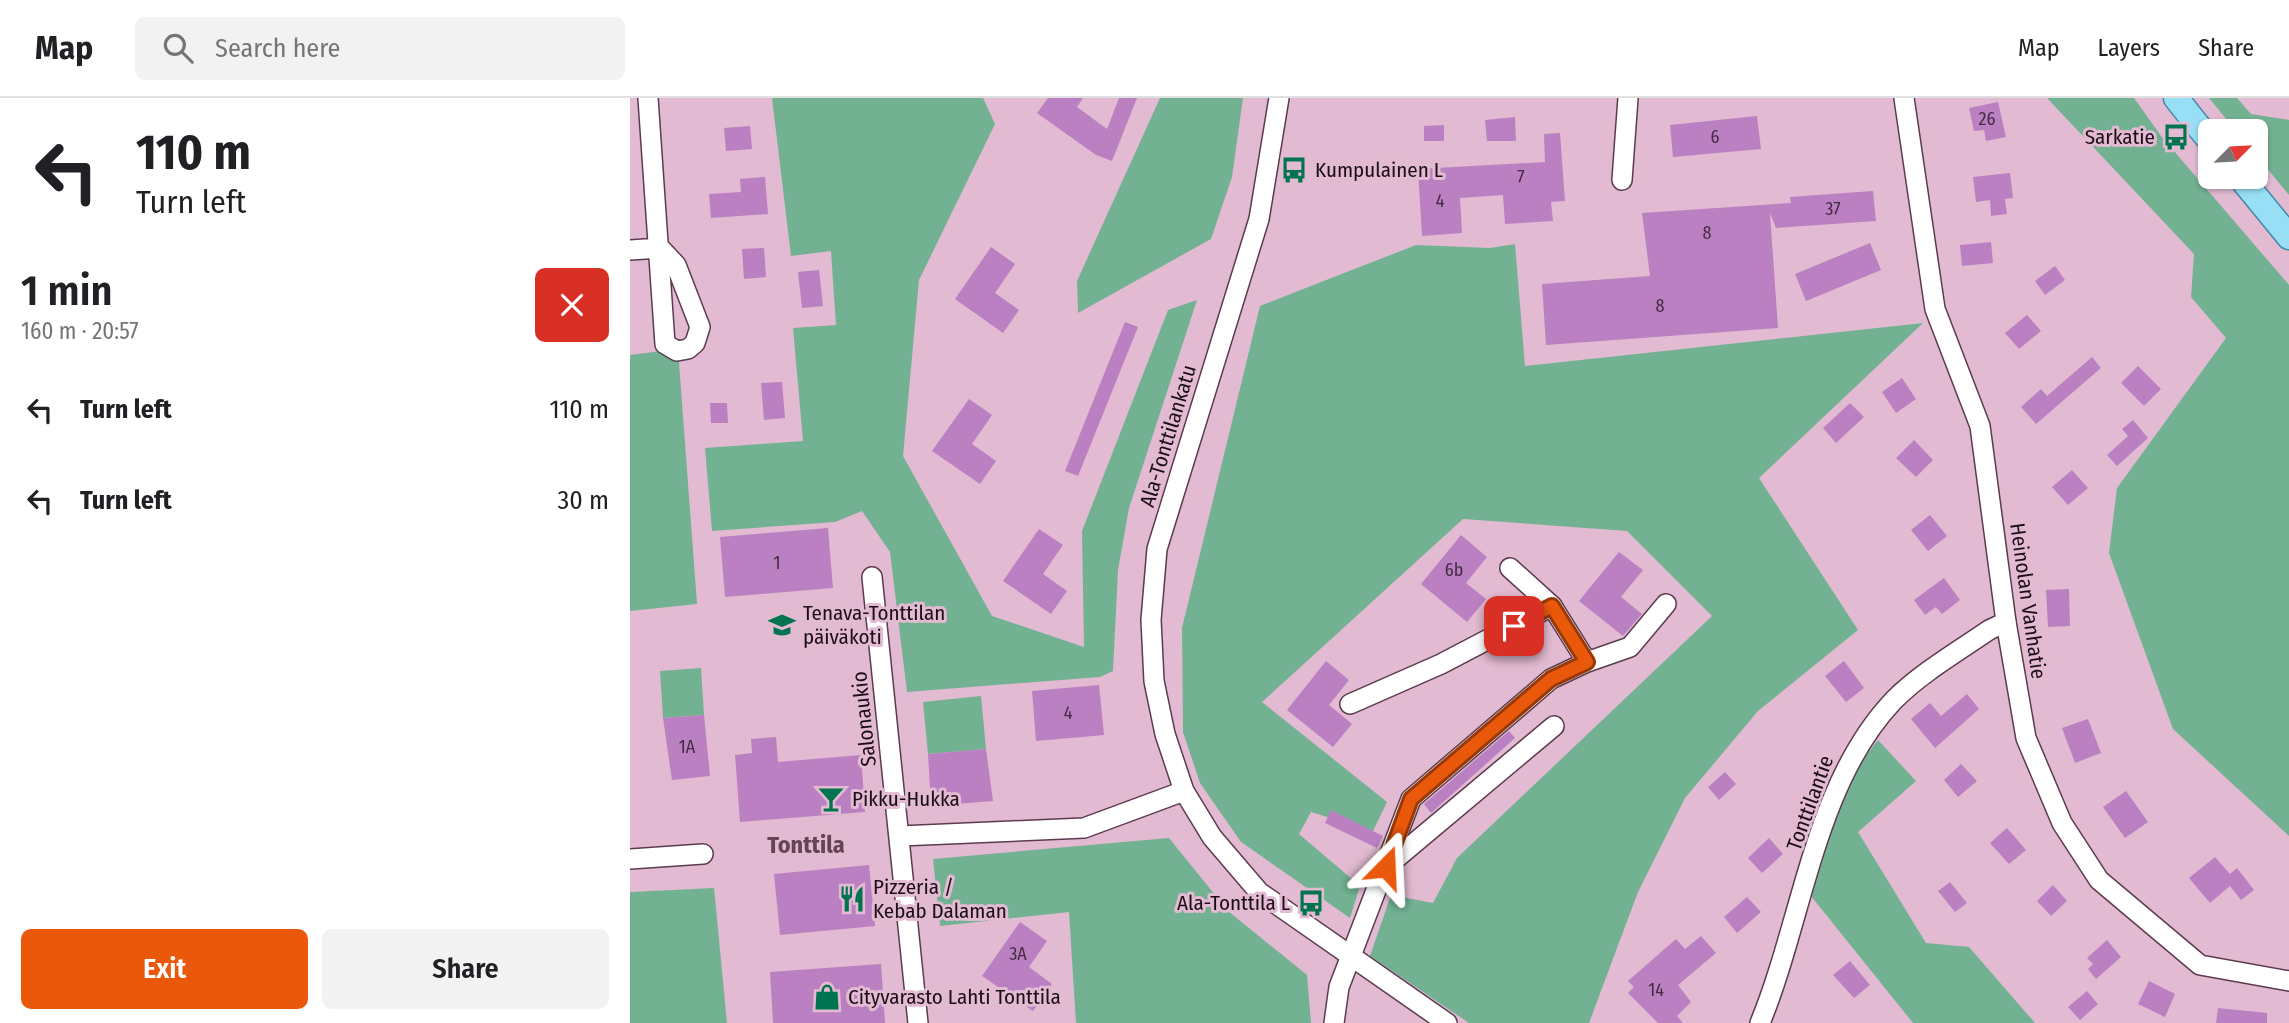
<!DOCTYPE html>
<meta charset="utf-8">
<style>
:root{--surface:#fff;--page:#f2f2f2;--text:#202124;--muted:#757577;--line:#e0e0e0;--accent:#ea580c}
body{margin:0;font-family:"Fira Sans Condensed",sans-serif;background:var(--page);color:var(--text);height:100vh;display:flex;flex-direction:column;font-size:26px;white-space:nowrap}
*{box-sizing:border-box;margin:0}
p{font-size:23px;color:var(--muted)}
.icon{flex:none;width:38px;height:38px;fill:none;stroke:currentColor;stroke-width:2;stroke-linecap:round;stroke-linejoin:round}
.map{position:relative;flex:1;overflow:hidden}
.panel{display:flex;flex-direction:column;background:var(--surface);width:630px}
.panel>*{flex:none}
.banner{background:#fff;color:var(--text);overflow:hidden}
.needle{width:46px;rotate:66deg}
.controls{position:absolute;left:1568px;top:21px;display:grid;gap:14px}
.controls a{display:grid;place-items:center;width:70px;height:70px;border-radius:10px;background:var(--surface);box-shadow:0 2px 5px #0004;font-size:35px}
.pin{position:absolute;display:grid;place-items:center;width:60px;height:60px;color:#fff;margin:-30px;border-radius:14px;box-shadow:0 4px 10px #0006}
.me{position:absolute;width:77px;margin:-38px;rotate:21deg;stroke-linejoin:round;filter:drop-shadow(0 0 5px #0008)}
.turn{display:flex;align-items:center;gap:24px;height:147px;padding:0 21px;font-size:32px}
.turn .icon{width:91px;height:91px;stroke-width:2.5}
.turn b{display:block;font-size:49px;line-height:60px}
.round{display:grid;place-items:center;flex:none;width:74px;height:74px;border-radius:10px;background:var(--page)}
.overview{display:flex;align-items:center;justify-content:space-between;height:119px;padding:0 21px}
h1{font-size:42px;font-weight:600;line-height:52px}
.primary-button{display:flex;gap:14px;margin-top:auto;padding:14px 21px}
.primary-button a{flex:1;height:80px;border-radius:10px;background:var(--accent);color:#fff;font-size:28px;font-weight:600;line-height:80px;text-align:center}
.primary-button a+a{background:var(--page);color:var(--text)}
ul{padding:0;list-style:none}
li{display:flex;align-items:center;gap:21px;height:91px;padding:0 21px}
li div{flex:1}
li b{display:block;font-size:26px}
li em{font-style:normal}
header{display:flex;align-items:center;gap:42px;box-sizing:border-box;height:98px;padding:0 35px;background:var(--surface);border-bottom:2px solid var(--line)}
header strong{font-size:33px}
nav{display:flex;gap:38px;margin-inline-start:auto;font-size:24px}
.search{width:490px;height:63px;background:var(--page);display:flex;align-items:center;gap:18px;box-sizing:border-box;padding:0 24px;border-radius:10px;color:var(--muted);font-size:26px}
main{display:flex;flex:1;min-height:0}
.map>svg:first-child{display:block}
.green{fill:#72b293}
.building{fill:#bb80c2}
.lines{fill:none;stroke-linecap:round;stroke-linejoin:round}
.minor-casing{stroke:#5c3b4f;stroke-width:22}
.major-casing{stroke:#4088a4;stroke-width:27}
.minor{stroke:#fff;stroke-width:19}
.major{stroke:#98dff6;stroke-width:24}
.route-casing{stroke:#983908;stroke-width:18}
.route{stroke:#ea580c;stroke-width:12}
.labels{text-anchor:middle;stroke-width:6;stroke-linejoin:round;paint-order:stroke}
.number-label{font-size:18px;fill:#442a42}
.poi-label{font-size:21px;fill:#1c0e17;stroke:#e2bad1;text-anchor:start}
.street-label{font-size:21px;fill:#1c0e17;stroke:#e2bad1}
.quarter-label{font-size:24px;font-weight:bold;fill:#654458;stroke:#e2bad1}
</style>
<header>
<strong>Map</strong>
<div class="search"><svg class="icon" aria-label="search" viewBox="0 0 24 24"><circle cx="10" cy="10" r="6"/><path d="M15 15l6 6"/></svg>Search here</div>
<nav><a>Map</a><a>Layers</a><a>Share</a></nav>
</header>
<main>
<section class="panel">
<div class="banner">
<div class="turn"><svg class="icon" aria-label="left" viewBox="0 0 24 24"><path d="M17 20v-9H6M10 6l-5 5 5 5"/></svg><div><b>110 m</b>Turn left</div></div>
</div>
<div class="overview"><div><h1>1 min</h1><p>160 m · 20:57</p></div><a class="round" style="background:#d93025;color:#fff"><svg class="icon" aria-label="close" viewBox="0 0 24 24"><path d="M6 6l12 12M18 6L6 18"/></svg></a></div>
<ul>
<li><svg class="icon" aria-label="left" viewBox="0 0 24 24"><path d="M17 20v-9H6M10 6l-5 5 5 5"/></svg><div><b>Turn left</b></div><em>110 m</em></li>
<li><svg class="icon" aria-label="left" viewBox="0 0 24 24"><path d="M17 20v-9H6M10 6l-5 5 5 5"/></svg><div><b>Turn left</b></div><em>30 m</em></li>
</ul>
<div class="primary-button"><a>Exit</a><a>Share</a></div>
</section>
<div class="map">
<svg width="1659" height="925" viewBox="0 0 1659 925">
<rect width="100%" height="100%" fill="#e2bad1"/>
<g class="green">
<polygon points="142,0 353,0 365,26 289,182 273,358 362,518 454,549 452,433 538,212 567,202 499,410 488,472 483,573 470,579 277,594 260,454 232,413 205,424 82,433 75,350 173,343 163,230 206,227 201,153 161,158"/>
<polygon points="530,0 613,0 602,79 581,141 448,215 447,183"/>
<polygon points="1417,0 1504,0 1531,38 1659,187 1659,738 1543,631 1479,455 1487,390 1596,240 1561,199 1564,156"/>
<polygon points="1579,0 1607,0 1621,16 1659,22 1659,97 1626,57 1626,33 1606,33"/>
<polygon points="885,146 895,268 1293,225 1129,380 1228,532 1128,613 1055,700 1008,794 959,925 839,925 740,858 761,797 803,805 827,760 1082,518 997,433 833,421 632,604 757,704 743,733 681,714 669,736 730,788 720,820 611,744 570,685 553,634 552,530 630,208 786,147 860,150"/>
<polygon points="48,251 67,506 0,513 0,257"/>
<polygon points="71,570 74,617 33,620 30,573"/>
<polygon points="351,598 356,651 298,656 293,604"/>
<path d="M1248,642L1286,683L1228,734L1296,845L1339,849L1405,925H1283L1181,798C1198,744 1211,686 1248,642Z"/>
<polygon points="539,740 598,813 677,877 681,925 446,925 439,814 310,828 303,761"/>
<polygon points="84,790 97,925 0,925 0,794"/>
</g>
<g class="building">
<polygon points="418,0 453,0 447,9 477,31 489,0 507,0 482,63 466,57 407,15"/>
<polygon points="1368,4 1376,39 1356,43 1354,32 1344,33 1339,10"/>
<polygon points="1127,18 1131,51 1043,59 1040,27"/>
<polygon points="885,19 886,43 857,43 855,22"/>
<polygon points="814,27 814,43 794,43 794,28"/>
<polygon points="120,28 122,51 96,53 94,30"/>
<polygon points="930,35 935,103 921,104 923,123 875,126 873,97 830,100 832,135 792,138 788,71 915,64 914,36"/>
<polygon points="1380,75 1383,100 1375,101 1377,116 1361,118 1360,102 1346,104 1343,79"/>
<polygon points="135,79 138,116 81,120 79,96 111,94 110,81"/>
<polygon points="1243,93 1246,123 1146,130 1140,115 1148,230 916,247 912,186 1020,178 1012,115 1161,105 1160,99"/>
<polygon points="1361,144 1363,165 1332,168 1330,147"/>
<polygon points="1240,145 1251,172 1176,203 1165,176"/>
<polygon points="361,149 385,166 365,195 389,212 373,235 325,201"/>
<polygon points="134,150 136,179 114,181 112,151"/>
<polygon points="1425,168 1435,182 1415,197 1405,183"/>
<polygon points="189,172 193,208 172,210 168,174"/>
<polygon points="1397,217 1411,233 1389,251 1375,235"/>
<polygon points="495,224 508,229 448,378 435,373"/>
<polygon points="1462,259 1471,270 1406,326 1391,309 1411,291 1417,298"/>
<polygon points="1508,268 1531,291 1514,308 1491,285"/>
<polygon points="1272,280 1286,301 1266,315 1252,294"/>
<polygon points="152,284 155,320 134,322 131,285"/>
<polygon points="339,301 362,317 342,346 366,363 350,386 302,353"/>
<polygon points="80,305 97,305 98,325 81,325"/>
<polygon points="1220,305 1234,319 1206,345 1193,330"/>
<polygon points="1503,322 1518,340 1487,368 1477,357 1498,338 1492,331"/>
<polygon points="1284,342 1303,362 1286,379 1266,360"/>
<polygon points="1442,372 1458,390 1438,407 1422,389"/>
<polygon points="1300,417 1317,438 1298,453 1281,432"/>
<polygon points="198,430 203,490 95,499 90,439"/>
<polygon points="409,431 433,447 413,476 437,493 421,516 373,483"/>
<polygon points="831,437 857,459 836,485 856,501 837,524 791,486"/>
<polygon points="989,454 1013,472 991,499 1012,516 993,538 949,503"/>
<polygon points="1314,480 1330,502 1312,516 1306,509 1295,517 1284,502"/>
<polygon points="1439,491 1440,528 1418,529 1416,492"/>
<polygon points="696,563 719,582 699,607 722,626 703,649 657,612"/>
<polygon points="1214,563 1234,590 1216,604 1195,578"/>
<polygon points="469,587 474,637 406,643 402,593"/>
<polygon points="1337,596 1349,611 1305,650 1281,621 1300,605 1311,618"/>
<polygon points="74,617 80,678 42,682 33,620"/>
<polygon points="1458,621 1471,655 1445,665 1432,630"/>
<polygon points="879,633 885,640 801,715 794,706"/>
<polygon points="146,639 148,664 231,657 235,714 110,724 105,657 122,655 121,641"/>
<polygon points="356,651 363,703 301,708 298,656"/>
<polygon points="1331,666 1347,683 1328,699 1314,682"/>
<polygon points="1095,674 1106,686 1089,702 1078,689"/>
<polygon points="1496,693 1518,724 1495,740 1473,709"/>
<polygon points="701,712 753,738 747,750 695,725"/>
<polygon points="1377,730 1396,752 1379,766 1360,745"/>
<polygon points="1139,740 1153,756 1132,775 1118,760"/>
<polygon points="1585,759 1600,776 1607,770 1624,792 1611,802 1600,788 1580,805 1559,780"/>
<polygon points="239,767 245,828 150,837 144,776"/>
<polygon points="1320,784 1337,805 1325,814 1308,793"/>
<polygon points="1423,787 1437,803 1421,818 1407,803"/>
<polygon points="1117,799 1131,814 1107,835 1094,819"/>
<polygon points="390,824 417,843 399,869 422,886 403,913 352,878"/>
<polygon points="1071,838 1086,855 1048,887 1061,904 1047,918 1053,925 1028,925 998,895 1004,889 998,883 1046,841 1055,851"/>
<polygon points="1477,842 1491,859 1466,881 1458,871 1463,866 1457,860"/>
<polygon points="1220,863 1240,887 1224,900 1203,877"/>
<polygon points="251,866 255,925 143,925 140,874"/>
<polygon points="1519,883 1545,896 1535,919 1508,906"/>
<polygon points="1457,893 1468,906 1450,922 1438,909"/>
<polygon points="1588,910 1637,915 1637,925 1586,925"/>
</g>
<g class="lines">
<g class="minor-casing">
<g id="minor">
<polyline points="649,0 629,121 527,451 521,522 524,583 535,636 554,693 582,739 629,794 817,925"/>
<polyline points="1274,0 1305,211 1350,328 1376,524 1396,640 1432,725 1469,782 1570,867 1659,883"/>
<polyline points="992,82 998,0"/>
<polyline points="0,152 30,150 46,167 70,229 65,245 58,251 47,253 35,246 18,0"/>
<polyline points="880,470 922,508"/>
<polyline points="242,479 288,925"/>
<polyline points="720,606 811,566 922,508 957,564"/>
<polyline points="270,738 454,730 554,693"/>
<polyline points="0,761 73,756"/>
<polyline points="757,768 924,628"/>
<polyline points="704,925 709,889 781,701 921,581 957,564 1000,549 1036,506"/>
<path d="M1130,925C1173,821 1184,686 1264,602C1291,575 1327,554 1359,532L1376,524"/>
</g>
</g>
<g class="major-casing">
<g id="major">
<polyline points="1546,0 1580,43"/>
<polyline points="1610,79 1659,139"/>
</g>
</g>
<use href="#minor" class="minor"/>
<use href="#major" class="major"/>
</g>
<g class="lines">
<g class="route-casing">
<polyline id="route" points="756,769 781,701 921,581 957,564 922,508 884,528"/>
</g>
<use href="#route" class="route"/>
</g>
<defs>
<g id="bus-bare" transform="scale(2.1)"><path d="M-5-6H5V4H4V6H2V4H-2V6H-4V4H-5ZM-3.5-4V0h7V-4ZM-3.5 1.2v1.5H-2V1.2ZM2 1.2v1.5H3.5V1.2Z" fill="#00744f" stroke="#e2bad1" stroke-width="2.5" paint-order="stroke"/></g>
<g id="school-bare" transform="scale(2.1)"><path d="M0-5L7-2L0 1L-7-2ZM-4 1L0 2.5L4 1V4Q0 6-4 4Z" fill="#00744f" stroke="#e2bad1" stroke-width="2.5" paint-order="stroke"/></g>
<g id="bar-bare" transform="scale(2.1)"><path d="M-6-5H6L.8 .8V4.5H3.5V6h-7V4.5H-.8V.8Z" fill="#00744f" stroke="#e2bad1" stroke-width="2.5" paint-order="stroke"/></g>
<g id="restaurant-bare" transform="scale(2.1)"><path d="M-5-6h1v4h1v-4h1v4h1v-4h1v5L-1.5 .5V6h-2V.5L-5-1ZM5-6V6H3V1.5H1.5Q1.5-4 5-6Z" fill="#00744f" stroke="#e2bad1" stroke-width="2.5" paint-order="stroke"/></g>
<g id="shop-bare" transform="scale(2.1)"><path d="M-5-2.5h2.3a2.7 3.5 0 0 1 5.4 0H5L5.5 6h-11ZM-1.5-2.5h3a1.5 2.3 0 0 0-3 0Z" fill="#00744f" stroke="#e2bad1" stroke-width="2.5" paint-order="stroke"/></g>
</defs>
<g fill-rule="evenodd">
<use href="#bus-bare" x="1546" y="39"/>
<use href="#bus-bare" x="664" y="72"/>
<use href="#school-bare" x="152" y="527"/>
<use href="#bar-bare" x="201" y="701"/>
<use href="#restaurant-bare" x="222" y="801"/>
<use href="#bus-bare" x="681" y="805"/>
<use href="#shop-bare" x="197" y="899"/>
</g>
<g class="labels">
<g class="number-label">
<text x="1357" y="27">26</text>
<text x="1085" y="45">6</text>
<text x="891" y="85">7</text>
<text x="810" y="109">4</text>
<text x="1203" y="117">37</text>
<text x="1077" y="141">8</text>
<text x="1030" y="214">8</text>
<text x="147" y="471">1</text>
<text x="824" y="478">6b</text>
<text x="438" y="621">4</text>
<text x="57" y="655">1A</text>
<text x="388" y="862">3A</text>
<text x="1026" y="898">14</text>
</g>
<g class="poi-label">
<text x="1525" y="46" text-anchor="end">Sarkatie</text>
<text x="685" y="79">Kumpulainen L</text>
<text x="173" y="522">Tenava-Tonttilan<tspan x="173" dy="24">päiväkoti</tspan></text>
<text x="222" y="708">Pikku-Hukka</text>
<text x="243" y="796">Pizzeria /<tspan x="243" dy="24">Kebab Dalaman</tspan></text>
<text x="660" y="812" text-anchor="end">Ala-Tonttila L</text>
<text x="218" y="906">Cityvarasto Lahti Tonttila</text>
</g>
<g class="street-label">
<text transform="translate(538 338) rotate(-73)" y="7">Ala-Tonttilankatu</text>
<text transform="translate(1398 503) rotate(82)" y="7">Heinolan Vanhatie</text>
<text transform="translate(234 621) rotate(-96)" y="7">Salonaukio</text>
<text transform="translate(1180 705) rotate(-70)" y="7">Tonttilantie</text>
</g>
<g class="quarter-label">
<text x="176" y="755">Tonttila</text>
</g>
</g>
</svg>
<div class="controls">
<a><svg class="needle" viewBox="-14 -14 28 28"><path d="M0-13l5 13h-10z" fill="#e53935"/><path d="M0 13l5-13h-10z" fill="#757577"/></svg></a>
</div>
<div class="pin" style="left:884px;top:528px;background:#d93025"><svg class="icon" aria-label="arrive" viewBox="0 0 24 24"><path d="M6 21V4h12l-3 4 3 4H6"/></svg></div>
<svg class="me" style="left:756px;top:769px" viewBox="-20 -20 40 40"><path d="M0-17L14 15 0 8-14 15z" fill="#ea580c" stroke="#fff" stroke-width="4"/></svg>
</div>
</main>
